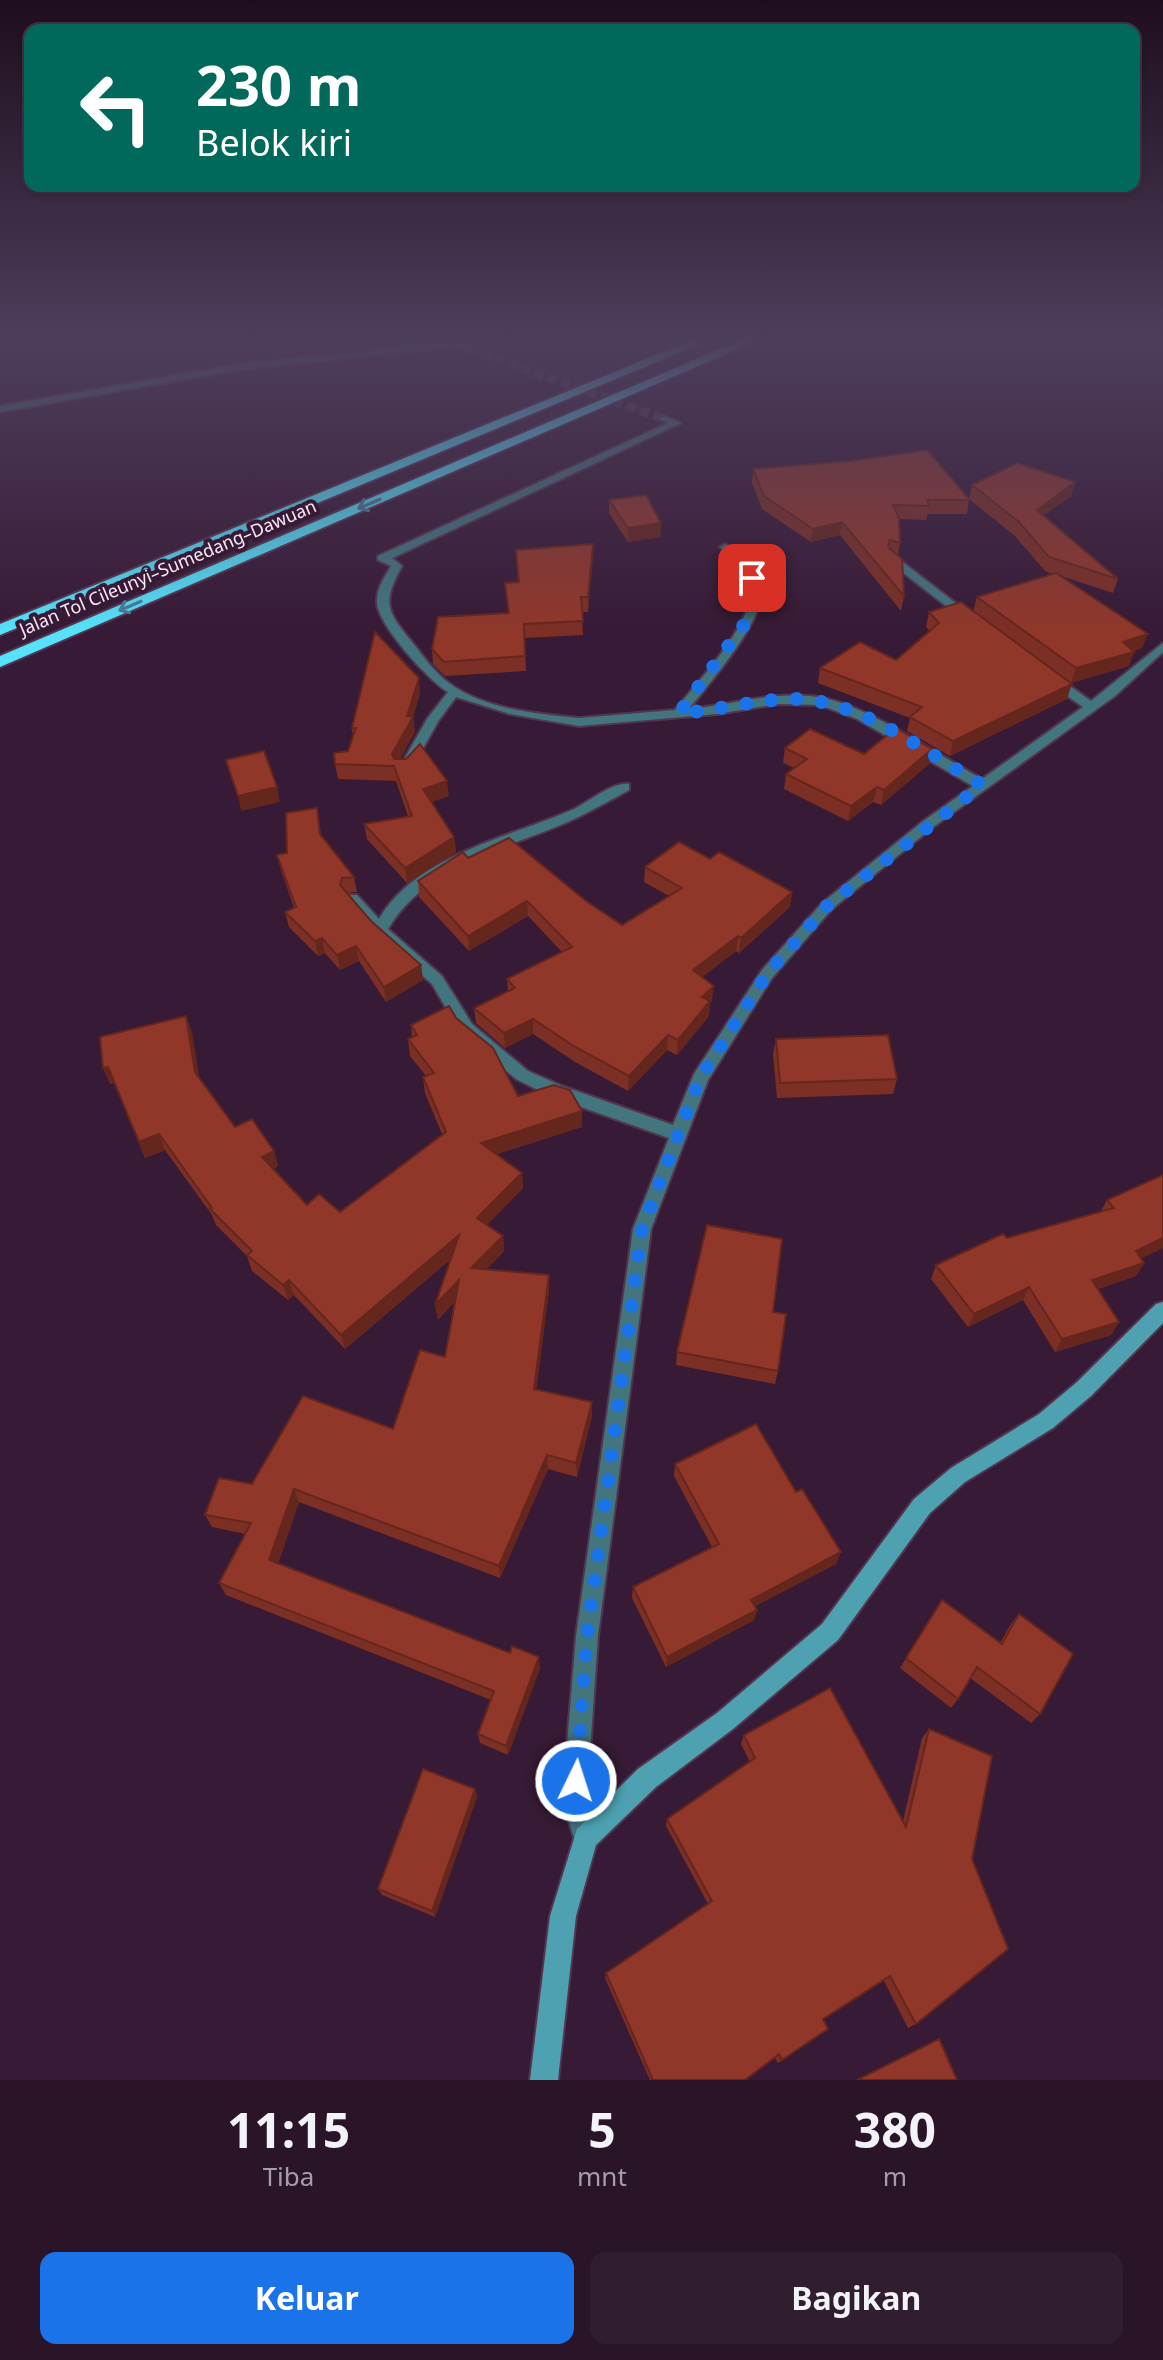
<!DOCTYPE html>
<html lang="id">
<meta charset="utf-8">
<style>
:root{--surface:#291428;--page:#311d30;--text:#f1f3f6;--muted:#a59ea8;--line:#453345;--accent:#1a73e8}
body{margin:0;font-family:"Noto Sans",sans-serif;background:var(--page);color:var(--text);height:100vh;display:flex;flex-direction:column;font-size:30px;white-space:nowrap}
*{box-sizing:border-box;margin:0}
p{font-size:26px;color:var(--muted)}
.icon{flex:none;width:44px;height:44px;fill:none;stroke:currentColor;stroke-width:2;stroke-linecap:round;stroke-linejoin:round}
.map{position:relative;height:2080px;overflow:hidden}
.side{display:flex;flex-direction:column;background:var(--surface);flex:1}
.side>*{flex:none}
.guide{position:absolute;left:24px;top:24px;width:1116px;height:168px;border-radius:16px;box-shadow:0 2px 6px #0004,0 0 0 2px var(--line);background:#00695c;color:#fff;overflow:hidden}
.pin{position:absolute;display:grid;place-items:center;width:68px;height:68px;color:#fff;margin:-34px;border-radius:16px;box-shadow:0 4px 12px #0006}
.me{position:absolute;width:88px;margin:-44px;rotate:4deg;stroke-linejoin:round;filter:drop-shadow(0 0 6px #0008)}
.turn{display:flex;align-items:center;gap:28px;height:168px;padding:0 40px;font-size:36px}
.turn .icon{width:104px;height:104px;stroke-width:2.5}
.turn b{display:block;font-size:56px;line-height:68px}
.eta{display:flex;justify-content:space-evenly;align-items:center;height:136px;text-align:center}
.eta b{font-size:48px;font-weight:700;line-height:56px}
.cta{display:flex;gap:16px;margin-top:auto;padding:16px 40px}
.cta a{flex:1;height:92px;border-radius:16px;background:var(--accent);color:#fff;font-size:32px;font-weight:700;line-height:92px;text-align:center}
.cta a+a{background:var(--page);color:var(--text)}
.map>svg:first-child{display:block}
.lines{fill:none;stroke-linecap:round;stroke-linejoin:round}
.minor-tunnel{stroke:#543852;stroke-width:9;stroke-dasharray:9 5;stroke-linecap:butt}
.minor-casing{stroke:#523650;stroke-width:4}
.secondary-casing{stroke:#523650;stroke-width:4}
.motorway-casing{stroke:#523650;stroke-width:4}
.minor{fill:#43757e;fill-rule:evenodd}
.secondary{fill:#4da1b0;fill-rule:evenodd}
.motorway{fill:#55e2fa;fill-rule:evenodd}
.wall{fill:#7c2f24}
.shaded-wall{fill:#65261d}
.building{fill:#90372a;stroke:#65261d;stroke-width:2}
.oneway{stroke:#467e98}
.route{stroke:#1a73e8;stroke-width:14;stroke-dasharray:0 25.2}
.labels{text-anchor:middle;stroke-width:8;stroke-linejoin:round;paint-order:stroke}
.far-street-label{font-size:18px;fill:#f9e5f6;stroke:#371a35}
</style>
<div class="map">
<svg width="1163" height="2080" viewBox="0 0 1163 2080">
<rect width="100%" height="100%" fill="#371a35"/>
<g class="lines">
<polyline class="minor-tunnel" points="469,349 664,419"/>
<g class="minor-casing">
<g id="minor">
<polygon points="455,342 473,349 469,351 454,347 245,369 0,412 0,406 245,363"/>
<path d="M664,416L681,423L392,558L402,566C382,602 386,611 412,642C423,656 434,672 449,683C483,709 538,714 579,718L675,710C694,686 758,619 749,588C745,571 730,560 720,547L725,544C734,548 741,557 747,565C753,573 761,583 761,593C763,622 708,685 689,709C732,705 780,689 823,698C868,706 940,756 982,779L1083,707L1049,683V677H1057L1091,701L1163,643V652L1115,696L932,828L832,909L772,978L708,1080L651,1229L598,1636L588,1781L589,1810L598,1838L595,1847L586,1850L577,1847L565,1810L564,1781L576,1636L633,1229L669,1138L550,1096L516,1079L460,1032L432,984L375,934L345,898L347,895H357L379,919C417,854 509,838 574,809C589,802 612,782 629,784V790C607,802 586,814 563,824C501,850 424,867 388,929L442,976L472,1024L528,1071L562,1086L673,1125L694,1074L762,970L822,903L922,822L973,786L857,719L820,705L778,704L717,714L579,726L510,714L456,697L439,720L413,766H403L402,763L427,719L448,692C429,681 377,624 377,602C376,589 385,577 391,566L378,560V556L668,423L659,419Z"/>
<polygon points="888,557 896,557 971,615 971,619 963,619 888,561"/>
</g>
</g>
<g class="secondary-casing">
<polygon id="secondary" points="1163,1302 1163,1323 1091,1396 1053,1428 965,1482 930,1513 838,1640 733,1729 656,1787 596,1845 576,1916 558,2080 530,2080 550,1916 577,1829 638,1769 717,1713 822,1624 914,1499 951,1468 1039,1414 1077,1382 1156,1304"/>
</g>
<g class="motorway-casing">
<g id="motorway">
<polygon points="690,341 707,341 0,635 0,624"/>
<polygon points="739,341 756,341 0,667 0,656"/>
</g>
</g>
<use href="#minor" class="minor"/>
<use href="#secondary" class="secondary"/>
<use href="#motorway" class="motorway"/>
</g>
<g class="wall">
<polygon points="753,469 969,499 972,485 1075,482 1071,496 1044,515 1118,579 1113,593 1061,576 1142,648 1134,651 1129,666 1071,683 973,612 977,597 1053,574 1045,571 1015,536 969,499 967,514 928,514 926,520 899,519 900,543 898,556 904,596 901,611 840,535 811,542 762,509 752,483"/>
<polygon points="609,500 661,523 660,537 628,542 609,513"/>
<polygon points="593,544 588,612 582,612 583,635 525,638 526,671 445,676 433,664 432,649 508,613 505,583 518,582 516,550"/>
<polygon points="929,612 1067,699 950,756 907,731 910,718 818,683 820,668 896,660 930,631 926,627"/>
<polygon points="420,693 413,717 415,732 400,759 449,796 431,802 454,837 456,852 407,883 367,839 364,824 408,816 396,781 338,779 335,764 348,751 353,736 352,728"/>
<polygon points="785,748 864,754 932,749 929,764 881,805 873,802 848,821 784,789 786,774 794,768 783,763"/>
<polygon points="317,808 321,835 354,877 357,892 347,893 371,921 421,965 423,980 386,1002 359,961 340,970 325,953 318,956 289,927 285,912 294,908 281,870 277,855 287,853"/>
<polygon points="468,858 586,901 622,925 669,896 644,882 645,867 710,859 792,892 790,907 739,953 736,951 702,977 712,1001 710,1003 709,1016 677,1055 667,1050 628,1091 575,1062 533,1034 505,1048 476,1023 474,1008 508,991 507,979 562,952 528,916 469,951 419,897 418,881"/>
<polygon points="186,1016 192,1033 199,1077 235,1127 274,1151 278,1166 273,1169 307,1205 340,1212 442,1134 425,1093 423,1077 426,1076 410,1056 408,1039 412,1037 411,1025 456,1018 518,1096 582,1111 582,1127 497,1154 522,1173 523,1188 487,1225 503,1236 504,1251 487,1269 549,1275 549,1290 536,1390 592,1402 592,1416 577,1477 548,1469 500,1578 299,1502 278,1564 540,1668 508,1755 480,1743 478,1734 491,1700 226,1595 219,1583 245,1534 212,1527 205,1515 252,1484 393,1429 445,1357 455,1301 438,1320 435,1305 451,1259 345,1349 294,1295 288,1300 252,1271 247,1256 216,1225 212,1215 165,1150 145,1158 114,1083 110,1084 103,1068"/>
<polygon points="776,1039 897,1079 893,1094 777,1098 773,1054"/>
<polygon points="1163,1175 1141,1258 1144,1263 1136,1276 1098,1289 1119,1322 1111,1335 1055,1352 1023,1300 968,1327 931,1279 936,1265 1007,1238 1101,1211 1107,1200"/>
<polygon points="677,1352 778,1371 775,1384 676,1365"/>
<polygon points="675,1464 836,1564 755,1606 757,1610 754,1620 666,1667 632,1598 633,1587 712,1547 674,1476"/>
<polygon points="942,1600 1000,1643 1011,1624 1019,1614 1040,1714 1031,1723 970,1678 958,1699 951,1708 900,1668"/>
<polygon points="929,1729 916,2024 908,2028 884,1981 823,2020 828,2029 778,2063 775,2058 745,2080 650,2080 605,1978 606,1973 708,1904 666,1826 667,1819 750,1762 741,1744 744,1735 903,1821 922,1738"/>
<polygon points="475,1789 477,1797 435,1917 382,1895 378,1889"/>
</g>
<g class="shaded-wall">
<polygon points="1075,482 1071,496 1033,523 1037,510"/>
<polygon points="842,522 840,535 811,542 813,529"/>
<polygon points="661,523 660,537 628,542 628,528"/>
<polygon points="593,544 593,558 588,612 588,597"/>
<polygon points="1148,634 1142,648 1120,656 1134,652 1129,666 1071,683 1076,668 1123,642"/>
<polygon points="419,678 420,693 413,718 413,717 415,732 394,769 392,754 407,716"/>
<polygon points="1072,684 1067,699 950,756 953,741"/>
<polygon points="932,749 929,764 881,805 884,790"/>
<polygon points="447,781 449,796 425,804 423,789"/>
<polygon points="277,787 280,802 241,811 238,796"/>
<polygon points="877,787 873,802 848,821 851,806"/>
<polygon points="454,837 456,852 407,883 405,868"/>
<polygon points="792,892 790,907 739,953 741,938"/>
<polygon points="527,901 528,916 469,951 468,936"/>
<polygon points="738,936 736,951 691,986 693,970"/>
<polygon points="322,938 325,953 318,956 315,941"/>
<polygon points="356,946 359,961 340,970 337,955"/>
<polygon points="421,965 423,980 386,1002 384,987"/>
<polygon points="714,986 712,1001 710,1003 709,1016 677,1055 678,1040 702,997"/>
<polygon points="186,1016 192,1033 200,1088 195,1072"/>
<polygon points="533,1019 533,1034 505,1048 504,1033"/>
<polygon points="668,1035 667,1050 628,1091 629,1076"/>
<polygon points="108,1067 115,1083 110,1084 103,1068"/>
<polygon points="582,1111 582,1127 482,1158 481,1143"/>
<polygon points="159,1134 165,1150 145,1158 139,1142"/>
<polygon points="274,1151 278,1166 267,1173 262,1157"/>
<polygon points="522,1173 523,1188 478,1234 477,1218"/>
<polygon points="459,1235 461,1250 345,1349 341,1335"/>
<polygon points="503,1236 504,1251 473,1283 471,1268"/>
<polygon points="1163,1238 1163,1248 1128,1265 1136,1251"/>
<polygon points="1144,1263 1136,1276 1084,1293 1092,1280"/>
<polygon points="549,1275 549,1290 535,1403 534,1389"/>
<polygon points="289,1280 294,1295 288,1300 283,1285"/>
<polygon points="459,1280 461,1295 438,1320 435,1305"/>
<polygon points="1029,1287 1023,1300 968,1327 974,1314"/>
<polygon points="1119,1322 1111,1335 1055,1352 1062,1339"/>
<polygon points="592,1402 592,1416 577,1477 576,1463"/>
<polygon points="547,1455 548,1469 500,1578 499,1566"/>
<polygon points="294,1489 299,1502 275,1572 269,1560"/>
<polygon points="841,1552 836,1564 748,1610 751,1600"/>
<polygon points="757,1610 754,1620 666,1667 667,1657"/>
<polygon points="539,1657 540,1668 508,1755 506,1746"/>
<polygon points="475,1789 477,1797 435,1917 432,1911"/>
</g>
<g class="building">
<polygon points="927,450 970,500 927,500 929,506 893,505 899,518 900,543 890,540 888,547 902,559 904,596 842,522 813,529 764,496 753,469 850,461"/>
<polygon points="1017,463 1075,482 1037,510 1118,579 1049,557 1019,522 972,485"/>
<polygon points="646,495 661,523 628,528 609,500"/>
<polygon points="593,544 588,597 581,597 583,621 524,624 525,656 444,662 432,649 438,617 509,613 505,583 519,582 516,550"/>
<polygon points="1056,573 1148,634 1123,642 1134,652 1076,668 977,597"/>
<polygon points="961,602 1072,684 953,741 910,717 922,707 820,668 860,642 896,660 939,623 929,612"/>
<polygon points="375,632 419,678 407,716 413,717 392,754 394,759 406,759 420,744 447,781 423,789 454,837 405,868 364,824 412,816 394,766 335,764 334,753 348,751 356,728 352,728"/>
<polygon points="896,728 932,749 884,790 877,787 851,806 786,774 807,759 785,748 810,729 864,754"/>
<polygon points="264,751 277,787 238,796 226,760"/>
<polygon points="317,808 320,834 354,877 342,878 340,885 371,921 421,965 384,987 356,946 337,955 322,938 315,941 285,912 296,907 277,855 287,853 286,813"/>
<polygon points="509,838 586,901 622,925 682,888 645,867 679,842 710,859 719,852 792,892 741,938 738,936 693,970 714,986 702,997 710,1001 678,1040 668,1035 629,1076 575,1047 533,1019 504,1033 474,1008 515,988 507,979 572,947 527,901 468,936 418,881 463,852 468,858"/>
<polygon points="449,1006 456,1018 493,1048 518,1096 554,1085 570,1090 582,1111 481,1143 522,1173 477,1218 503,1236 471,1268 549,1275 534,1389 592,1402 576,1463 547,1455 499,1566 294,1489 269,1560 510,1653 512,1646 539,1657 506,1746 478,1734 494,1691 219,1583 251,1523 205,1515 219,1478 252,1484 303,1396 393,1429 420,1350 445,1357 459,1280 435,1305 459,1235 341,1335 289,1280 283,1285 247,1255 252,1251 210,1209 212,1208 159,1134 139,1142 108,1067 103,1068 100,1037 186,1016 195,1072 235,1127 252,1119 274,1151 262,1157 307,1205 319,1194 340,1212 446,1132 423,1077 434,1073 408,1039 417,1035 411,1025"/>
<polygon points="888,1035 897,1079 780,1083 776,1039"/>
<polygon points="1163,1175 1163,1238 1136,1251 1144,1263 1092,1280 1119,1322 1062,1339 1029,1287 974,1314 936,1265 1003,1234 1007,1238 1114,1208 1107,1200"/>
<polygon points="707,1225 782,1239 773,1312 786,1314 778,1371 677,1352"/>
<polygon points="756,1424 796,1492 802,1489 841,1552 751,1600 757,1610 667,1657 633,1587 719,1544 675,1464"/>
<polygon points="942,1600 1002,1644 1019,1614 1073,1654 1040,1714 977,1667 958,1699 906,1658"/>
<polygon points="830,1688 906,1827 929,1729 992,1756 972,1859 1008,1949 916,2024 890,1976 823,2019 828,2029 782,2060 779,2054 745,2080 653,2080 606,1973 712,1901 667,1819 755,1758 744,1735"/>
<polygon points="423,1769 475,1789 432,1911 378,1889"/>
<polygon points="939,2039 957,2080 857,2080"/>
</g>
<defs><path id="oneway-shaft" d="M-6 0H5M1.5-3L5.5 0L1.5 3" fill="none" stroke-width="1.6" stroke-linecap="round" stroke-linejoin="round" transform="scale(2)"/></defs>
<g class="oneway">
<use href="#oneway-shaft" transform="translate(369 504) rotate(157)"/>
<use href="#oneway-shaft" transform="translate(130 606) rotate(157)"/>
</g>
<linearGradient id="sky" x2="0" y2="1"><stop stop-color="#1e0e1d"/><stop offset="0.54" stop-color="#4d3e5c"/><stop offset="1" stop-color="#4d3e5c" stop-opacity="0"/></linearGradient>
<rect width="1163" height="632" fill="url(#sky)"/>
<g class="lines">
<path class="route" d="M576,1781L587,1636L642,1229L700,1078L767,974L827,906L982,785C927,753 860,700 795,699C756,699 717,711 679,713L749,618L757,597L752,578"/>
</g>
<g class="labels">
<g class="far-street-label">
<text transform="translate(168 568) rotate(-23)" y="6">Jalan Tol Cileunyi–Sumedang–Dawuan</text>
</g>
</g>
</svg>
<div class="pin" style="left:752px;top:578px;background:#d93025"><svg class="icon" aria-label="arrive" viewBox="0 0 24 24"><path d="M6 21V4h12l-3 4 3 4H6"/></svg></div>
<svg class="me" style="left:576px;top:1781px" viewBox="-20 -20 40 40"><circle r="17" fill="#1a73e8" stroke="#fff" stroke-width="3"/><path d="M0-11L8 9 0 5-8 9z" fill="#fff"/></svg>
<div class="guide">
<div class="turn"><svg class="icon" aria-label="left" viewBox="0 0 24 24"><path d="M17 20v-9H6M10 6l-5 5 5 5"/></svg><div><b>230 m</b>Belok kiri</div></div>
</div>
</div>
<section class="side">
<div class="eta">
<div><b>11:15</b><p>Tiba</p></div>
<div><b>5</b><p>mnt</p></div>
<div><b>380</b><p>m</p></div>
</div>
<div class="cta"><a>Keluar</a><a>Bagikan</a></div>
</section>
